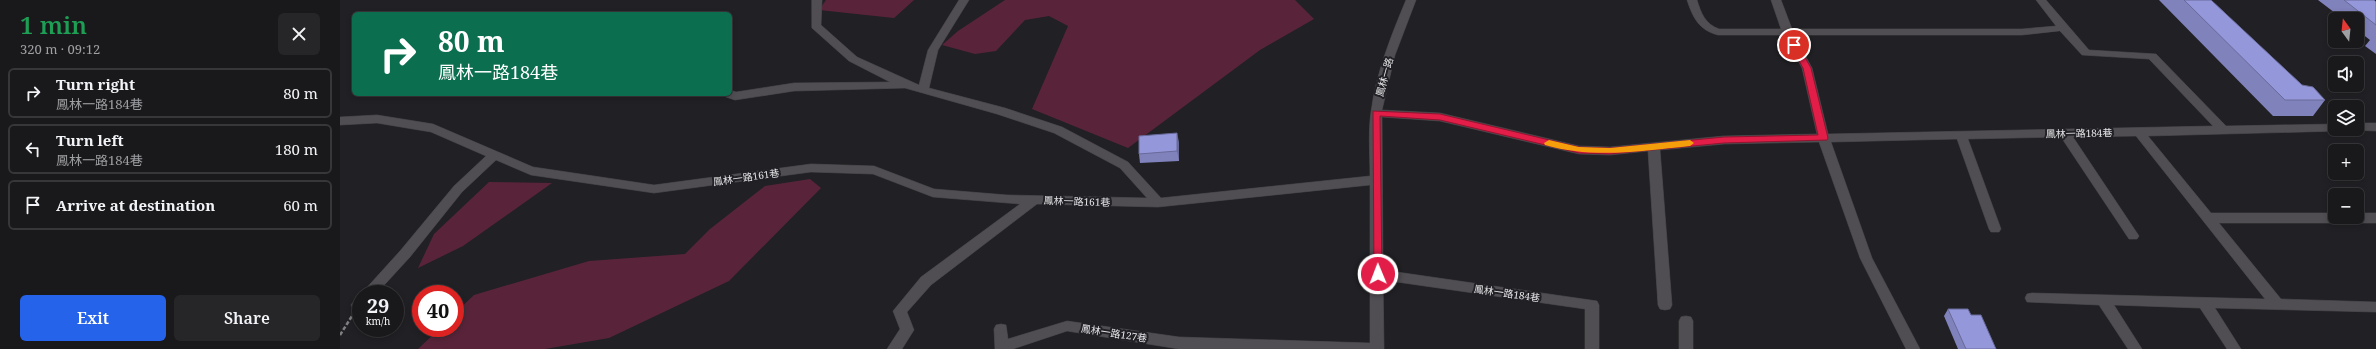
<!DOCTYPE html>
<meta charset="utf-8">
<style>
:root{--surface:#19181b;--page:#262528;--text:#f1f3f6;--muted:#9fa0a3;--line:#37373a;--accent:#2563eb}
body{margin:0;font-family:"Noto Serif","Noto Sans TC",serif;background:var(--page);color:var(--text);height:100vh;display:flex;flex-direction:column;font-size:15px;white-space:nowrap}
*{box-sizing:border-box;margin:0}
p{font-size:13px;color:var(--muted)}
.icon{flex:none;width:22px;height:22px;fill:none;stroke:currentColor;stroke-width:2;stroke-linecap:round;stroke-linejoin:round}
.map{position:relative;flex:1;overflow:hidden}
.drawer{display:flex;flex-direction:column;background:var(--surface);width:340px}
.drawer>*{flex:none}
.banner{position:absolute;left:12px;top:12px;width:380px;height:84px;border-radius:6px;box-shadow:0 2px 6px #0003,0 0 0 1px var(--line);background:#0b6e4f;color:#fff;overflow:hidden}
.needle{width:26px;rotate:345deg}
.tools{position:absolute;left:1988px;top:12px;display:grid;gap:8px}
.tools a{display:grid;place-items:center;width:36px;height:36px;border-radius:6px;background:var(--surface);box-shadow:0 2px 6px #0003,0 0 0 1px var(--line);font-size:20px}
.speed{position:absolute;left:12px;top:285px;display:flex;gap:8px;font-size:20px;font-weight:700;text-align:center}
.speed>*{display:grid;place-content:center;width:52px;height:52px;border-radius:50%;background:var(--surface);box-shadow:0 2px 6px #0003,0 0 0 1px var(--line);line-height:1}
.speed small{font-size:10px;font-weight:400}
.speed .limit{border:6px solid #d22;background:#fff;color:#111}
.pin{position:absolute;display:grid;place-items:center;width:34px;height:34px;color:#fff;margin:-17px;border:2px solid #fff;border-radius:50%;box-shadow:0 1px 4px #0007}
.me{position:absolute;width:44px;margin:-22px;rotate:359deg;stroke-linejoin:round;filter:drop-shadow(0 0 3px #0008)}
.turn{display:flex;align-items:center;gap:14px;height:84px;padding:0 20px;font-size:18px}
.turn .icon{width:52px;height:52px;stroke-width:2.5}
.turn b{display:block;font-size:28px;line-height:34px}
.round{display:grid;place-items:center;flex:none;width:42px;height:42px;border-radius:6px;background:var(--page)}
.head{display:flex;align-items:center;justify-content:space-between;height:68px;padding:0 20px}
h1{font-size:24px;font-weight:600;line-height:30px;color:#1e9e55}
.primary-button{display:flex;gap:8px;margin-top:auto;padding:8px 20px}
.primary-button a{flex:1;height:46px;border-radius:6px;background:var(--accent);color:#fff;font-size:16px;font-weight:600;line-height:46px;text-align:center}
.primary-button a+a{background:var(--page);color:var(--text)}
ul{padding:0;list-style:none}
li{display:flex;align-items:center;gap:12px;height:50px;margin:0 8px 6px;padding:0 12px;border:2px solid var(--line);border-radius:6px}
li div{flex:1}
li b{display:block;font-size:15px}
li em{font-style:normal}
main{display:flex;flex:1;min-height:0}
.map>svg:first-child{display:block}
.green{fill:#59243a}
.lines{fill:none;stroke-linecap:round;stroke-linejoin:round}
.minor-casing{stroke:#3f3e41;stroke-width:1}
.path{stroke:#807f82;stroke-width:2.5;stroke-dasharray:4 2;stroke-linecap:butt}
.minor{fill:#504e52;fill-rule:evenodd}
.wall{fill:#8082bc}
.shaded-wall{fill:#686a99}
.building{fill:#9597db;stroke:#686a99}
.route{fill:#e11d48;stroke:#92132f}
.slow{fill:#f59e0b}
.labels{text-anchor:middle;stroke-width:4;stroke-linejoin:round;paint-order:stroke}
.street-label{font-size:10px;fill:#e5e4e7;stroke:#212024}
</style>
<main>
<section class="drawer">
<div class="head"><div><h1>1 min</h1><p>320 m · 09:12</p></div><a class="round"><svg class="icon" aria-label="close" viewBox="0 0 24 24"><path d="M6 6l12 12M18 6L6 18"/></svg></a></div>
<ul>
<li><svg class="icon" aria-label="right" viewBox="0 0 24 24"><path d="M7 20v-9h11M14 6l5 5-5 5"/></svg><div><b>Turn right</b><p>鳳林一路184巷</p></div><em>80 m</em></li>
<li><svg class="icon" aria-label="left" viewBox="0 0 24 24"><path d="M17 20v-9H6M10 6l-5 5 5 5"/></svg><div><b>Turn left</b><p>鳳林一路184巷</p></div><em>180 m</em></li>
<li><svg class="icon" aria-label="arrive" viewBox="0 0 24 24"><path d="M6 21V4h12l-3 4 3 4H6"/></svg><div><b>Arrive at destination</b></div><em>60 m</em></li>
</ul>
<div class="primary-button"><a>Exit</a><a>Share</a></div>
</section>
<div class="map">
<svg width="2036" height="349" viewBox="0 0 2036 349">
<rect width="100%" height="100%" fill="#212024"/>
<g class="green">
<polygon points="486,0 574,0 554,18 479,10"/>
<polygon points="665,0 955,0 974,19 920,50 788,148 692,109 728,26 709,16 685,20 656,51 635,54 602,45 618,31"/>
<polygon points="470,179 481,188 389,281 269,338 205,349 78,349 100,328 115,328 115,313 134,295 249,261 345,254 370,229 425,186"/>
<polygon points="149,182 212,183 123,246 78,268 94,234"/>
</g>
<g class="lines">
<g class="minor-casing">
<g id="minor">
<path d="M472,0H482L481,25L517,57L579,85L588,50L619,0H629L598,50L589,88L665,108L722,127L788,162L821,198L1030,176C1030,155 1028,132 1031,112C1036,73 1051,36 1066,0H1076L1055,55L1042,110L1100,113L1239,146L1270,147L1384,136L1477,134L1462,68L1444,35H1378C1359,30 1353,18 1347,0H1357C1361,13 1365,24 1379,29H1441L1431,0H1441L1452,29H1682L1716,26L1696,0H1706L1749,50L1816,54L1886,126L1995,124V129H2000L1999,131L1808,136L1871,213H1995V217H2017V213H2036V223H1879L1941,299L2036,302V312L1875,308L1901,349H1887L1860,308L1774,305L1802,349H1788L1759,305L1687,302L1685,298L1687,294L1692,293L1925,299L1796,136L1733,137L1799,236L1797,239H1789L1721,137L1628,139L1661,229L1659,232H1651L1649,229L1617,139L1491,142L1532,258L1580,349H1566L1520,258L1479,142L1384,144L1320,150L1332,305L1330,309L1325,310L1320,309L1318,305L1308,151L1270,155L1239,154L1100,121L1042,117L1043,270L1257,301L1259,305V349H1245V309L1043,280L1044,349H839L727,331L673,349H655L654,329L656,325L661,324L666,325L668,339L727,321L839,337L1030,343V185L818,207L697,204L591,285L567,312L574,330L562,349H547L560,329L553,311L581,277L680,204L593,197L533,174L471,172L314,193L191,175L156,160L122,192L70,257L36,294H21L60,251L114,186L146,156L91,132L37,123L0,125V117L37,115L93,124L193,167L314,185L471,164L534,166L594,189L667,195L807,198L780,168L714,133L657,114L565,88L454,91L395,100L386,97L384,94H390V90L396,92L454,83L550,82L509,61L472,28ZM1720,31L1742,55L1809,59L1873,126L1488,134L1472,68L1454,35H1682Z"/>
<polygon points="2017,123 2036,123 2036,131 2013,130 2017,129"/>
<polygon points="21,297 21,309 13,309 11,305 16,298"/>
<polygon points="1346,316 1351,317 1353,321 1353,349 1339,349 1339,321 1341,317"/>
</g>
</g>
<polyline class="path" points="0,335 12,316"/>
<use href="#minor" class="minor"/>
</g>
<g class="wall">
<polygon points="1819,0 1871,0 1962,85 1985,100 1973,116 1933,116"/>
<polygon points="1978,0 2034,0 2036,2 2036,54 2025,46 2030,40 2017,30 2017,19 2003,19"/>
<polygon points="839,142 839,161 800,163 799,154"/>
<polygon points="1608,309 1631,315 1656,349 1618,349 1604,316"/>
</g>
<polygon class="shaded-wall" points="837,133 839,142 839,161 837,151"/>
<g class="building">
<polygon points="1844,0 1871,0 1962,85 1973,87 1985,100 1945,100"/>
<polygon points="2004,0 2034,0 2036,2 2036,25"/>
<polygon points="837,133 837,151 799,154 799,136"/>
<polygon points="1608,309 1628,309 1631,315 1641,315 1656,349 1626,349"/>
</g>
<polygon class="route" points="1452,43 1457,43 1471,68 1488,138 1487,140 1384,143 1270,154 1239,153 1100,120 1040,116 1042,274 1041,277 1034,277 1033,111 1100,114 1239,147 1270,148 1384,137 1478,135 1463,68 1450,45"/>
<path class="slow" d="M1209,140L1239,147L1270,148L1350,140L1354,143L1350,146C1301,151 1253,159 1205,145L1204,143Z"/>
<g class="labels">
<g class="street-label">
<text transform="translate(1044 77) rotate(-75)" y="4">鳳林一路</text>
<text transform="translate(1739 133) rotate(-1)" y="4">鳳林一路184巷</text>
<text transform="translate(406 177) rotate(-8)" y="4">鳳林一路161巷</text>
<text transform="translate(737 201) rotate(2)" y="4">鳳林一路161巷</text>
<text transform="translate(1167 293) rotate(8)" y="4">鳳林一路184巷</text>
<text transform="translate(774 333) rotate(9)" y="4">鳳林一路127巷</text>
</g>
</g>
</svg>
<div class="tools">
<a><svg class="needle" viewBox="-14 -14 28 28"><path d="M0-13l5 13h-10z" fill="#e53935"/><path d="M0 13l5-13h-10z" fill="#9fa0a3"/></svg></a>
<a><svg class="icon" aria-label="sound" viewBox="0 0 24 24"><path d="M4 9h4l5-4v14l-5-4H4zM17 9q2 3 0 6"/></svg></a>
<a><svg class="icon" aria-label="layers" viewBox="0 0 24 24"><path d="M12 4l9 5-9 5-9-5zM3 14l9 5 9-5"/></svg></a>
<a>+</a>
<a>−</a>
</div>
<div class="speed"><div>29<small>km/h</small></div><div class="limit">40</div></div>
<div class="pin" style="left:1454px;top:45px;background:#d93025"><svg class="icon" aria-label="arrive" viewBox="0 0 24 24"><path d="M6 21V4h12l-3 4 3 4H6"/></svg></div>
<svg class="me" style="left:1038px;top:274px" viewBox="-20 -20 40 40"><circle r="17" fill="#e11d48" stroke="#fff" stroke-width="3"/><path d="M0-11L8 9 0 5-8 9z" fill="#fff"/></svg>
<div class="banner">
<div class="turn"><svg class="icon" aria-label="right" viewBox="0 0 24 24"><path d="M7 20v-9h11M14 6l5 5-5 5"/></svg><div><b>80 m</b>鳳林一路184巷</div></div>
</div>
</div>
</main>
